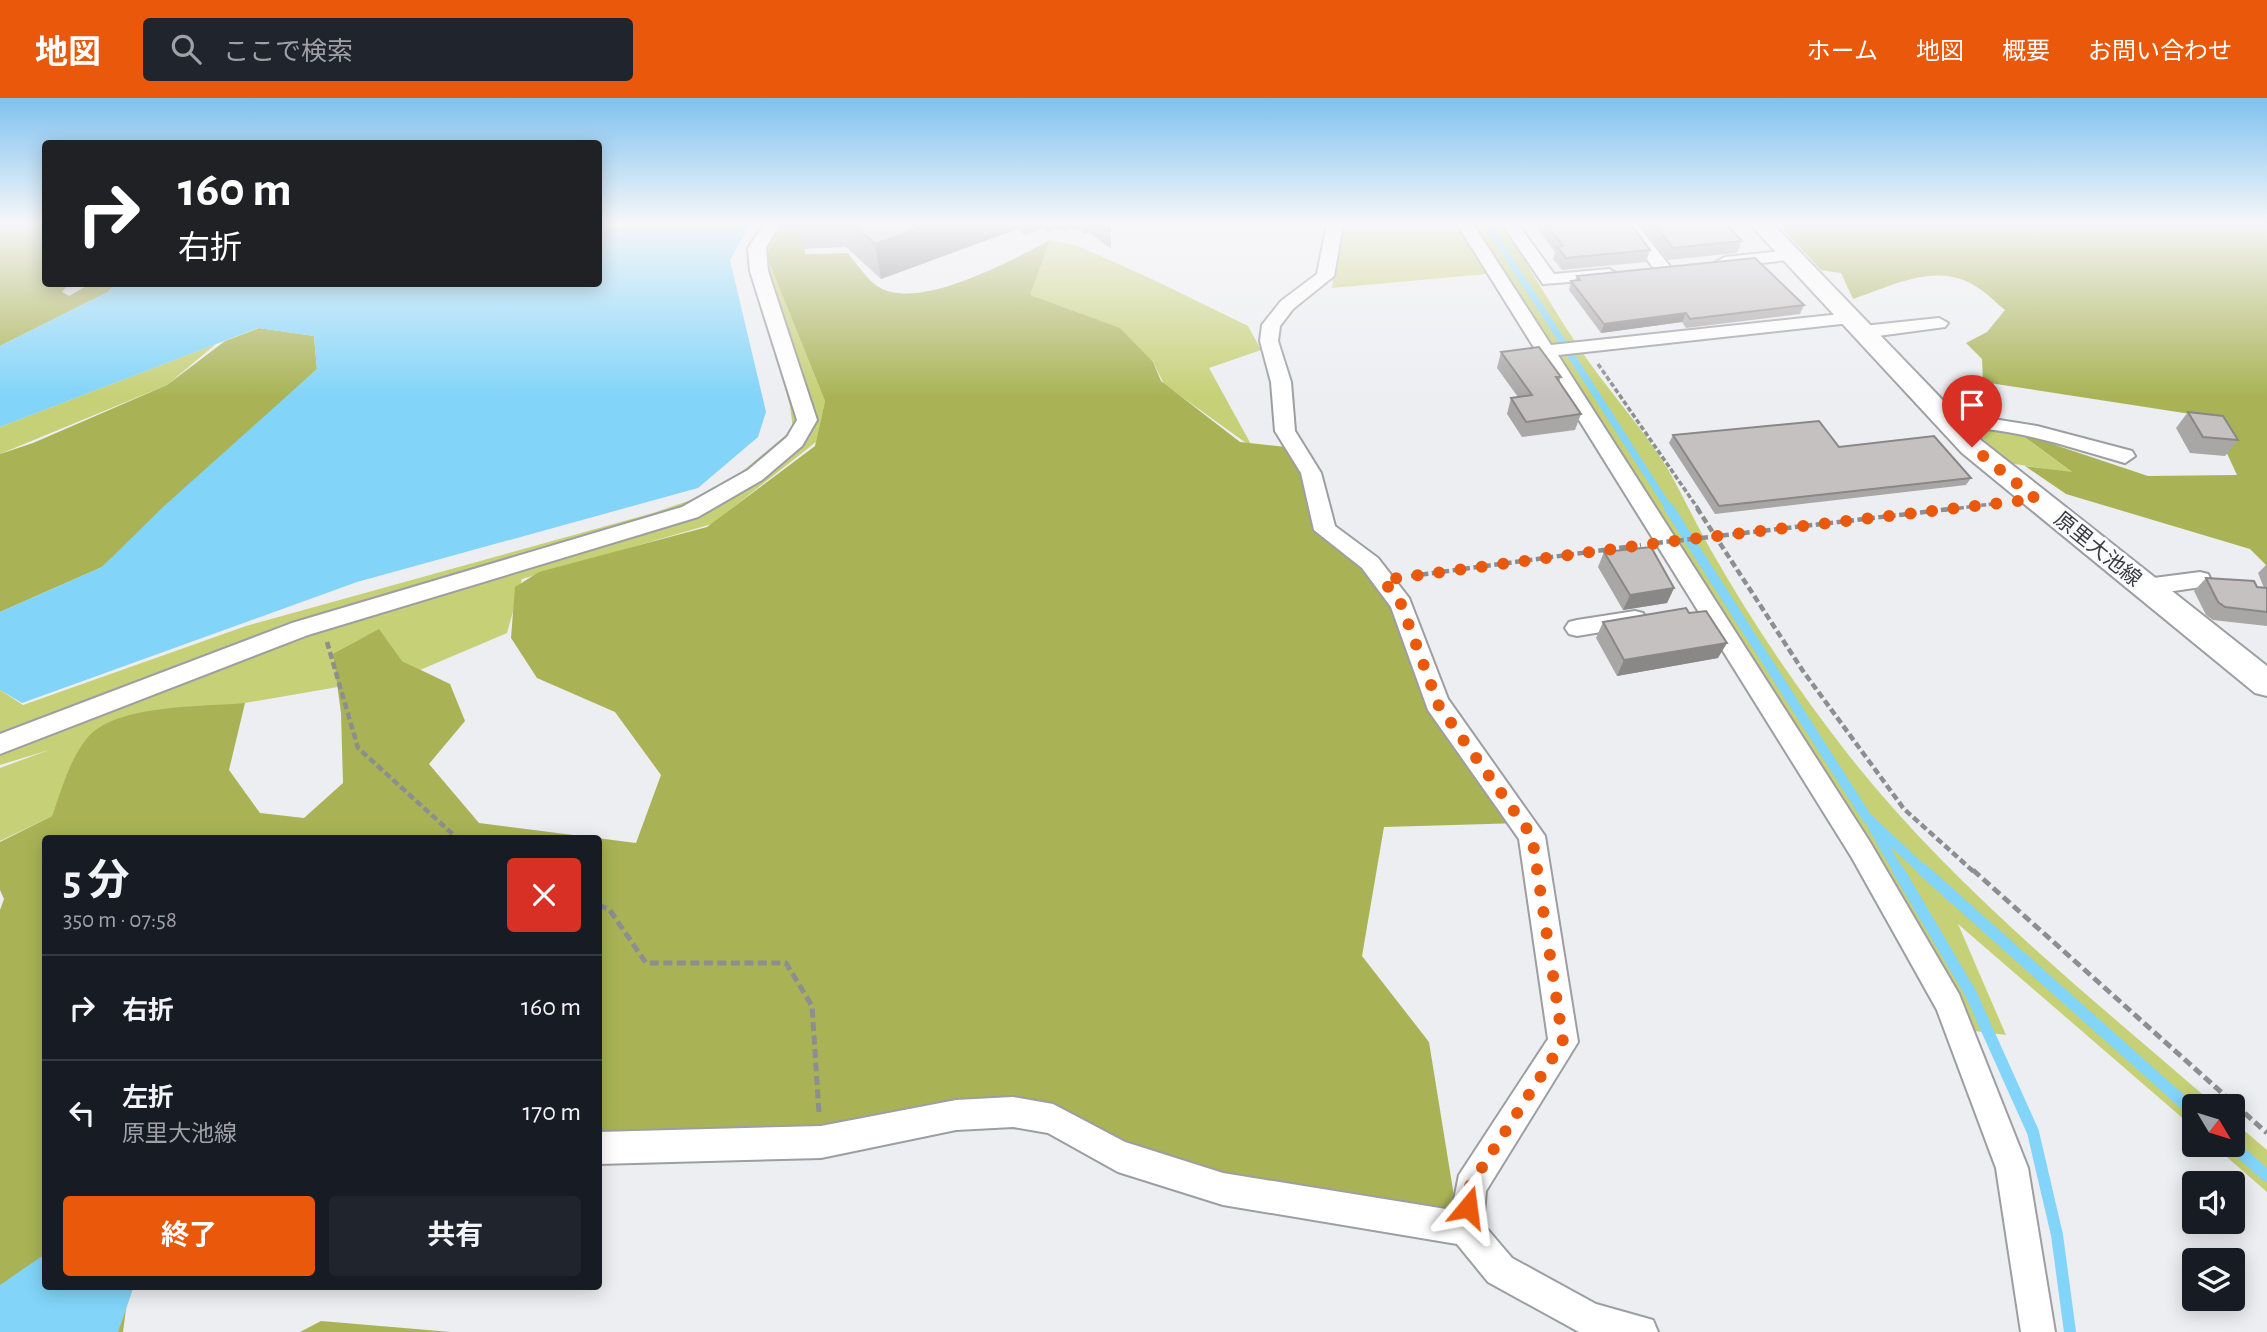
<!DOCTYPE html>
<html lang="ja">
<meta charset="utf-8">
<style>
:root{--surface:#171b24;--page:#20242c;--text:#f1f3f6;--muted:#9ea1a6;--line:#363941;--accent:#ea580c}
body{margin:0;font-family:"Alegreya Sans","Noto Sans JP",sans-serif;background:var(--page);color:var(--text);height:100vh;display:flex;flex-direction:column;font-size:26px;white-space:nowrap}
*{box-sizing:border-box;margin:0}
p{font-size:23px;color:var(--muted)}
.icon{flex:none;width:38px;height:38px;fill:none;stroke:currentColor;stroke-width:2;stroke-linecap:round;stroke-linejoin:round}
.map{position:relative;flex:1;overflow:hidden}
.drawer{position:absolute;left:42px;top:737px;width:560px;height:455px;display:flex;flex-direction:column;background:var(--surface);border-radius:7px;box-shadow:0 4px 18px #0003}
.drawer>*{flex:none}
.top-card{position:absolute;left:42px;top:42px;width:560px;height:147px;border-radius:7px;box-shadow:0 4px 18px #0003;background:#202124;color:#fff;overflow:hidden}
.needle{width:46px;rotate:128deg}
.controls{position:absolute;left:2182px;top:996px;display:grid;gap:14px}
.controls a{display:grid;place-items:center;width:63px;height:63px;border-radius:7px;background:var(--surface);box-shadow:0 4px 18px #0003;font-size:35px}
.pin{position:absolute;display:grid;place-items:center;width:60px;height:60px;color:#fff;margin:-72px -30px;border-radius:50% 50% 50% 0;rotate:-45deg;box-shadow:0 0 7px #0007}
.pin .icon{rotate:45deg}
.me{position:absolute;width:77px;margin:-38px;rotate:16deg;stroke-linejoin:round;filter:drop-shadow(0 0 5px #0008)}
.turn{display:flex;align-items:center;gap:24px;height:147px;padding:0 21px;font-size:32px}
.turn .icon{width:91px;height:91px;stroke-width:2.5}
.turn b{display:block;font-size:49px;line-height:60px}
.round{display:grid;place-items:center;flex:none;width:74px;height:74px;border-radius:7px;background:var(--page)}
.summary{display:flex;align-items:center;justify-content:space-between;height:119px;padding:0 21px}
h1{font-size:42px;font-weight:700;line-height:52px}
.button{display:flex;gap:14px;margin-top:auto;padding:14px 21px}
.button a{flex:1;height:80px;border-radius:7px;background:var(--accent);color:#fff;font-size:28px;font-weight:700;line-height:80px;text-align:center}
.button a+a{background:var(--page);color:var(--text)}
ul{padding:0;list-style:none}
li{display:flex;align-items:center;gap:21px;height:105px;padding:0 21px;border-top:2px solid var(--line)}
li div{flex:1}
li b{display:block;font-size:26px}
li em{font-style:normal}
header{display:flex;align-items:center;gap:42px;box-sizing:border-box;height:98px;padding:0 35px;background:var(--accent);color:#fff}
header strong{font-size:33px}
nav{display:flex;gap:38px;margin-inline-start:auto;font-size:24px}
.search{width:490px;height:63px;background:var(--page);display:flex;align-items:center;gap:18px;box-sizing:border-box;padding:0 24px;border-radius:7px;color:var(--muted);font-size:26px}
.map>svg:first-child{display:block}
.green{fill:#c6d076}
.forest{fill:#a9b355}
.water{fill:#82d4f9}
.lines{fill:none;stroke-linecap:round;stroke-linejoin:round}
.stream-far2{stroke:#82d4f9;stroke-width:7}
.stream-far1{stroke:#82d4f9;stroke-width:10}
.stream{stroke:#82d4f9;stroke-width:12}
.minor-casing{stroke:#9d9ea1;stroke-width:4}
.secondary-casing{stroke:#9d9ea1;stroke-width:4}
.path-far2{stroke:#8d8e90;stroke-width:3.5;stroke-dasharray:5 2.5;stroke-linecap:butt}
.path-far1{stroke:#8d8e90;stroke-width:4.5;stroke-dasharray:7 3.5;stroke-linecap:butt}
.path{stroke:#8d8e90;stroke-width:5;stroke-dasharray:9 4.5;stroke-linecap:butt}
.minor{fill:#fff;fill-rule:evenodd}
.secondary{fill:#fff;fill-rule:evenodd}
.path-bridge{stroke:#8d8e90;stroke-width:4.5;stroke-dasharray:7 3.5;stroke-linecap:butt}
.wall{fill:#a9a6a6}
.shaded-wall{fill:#8a8787}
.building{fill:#c5c1c1;stroke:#8a8787;stroke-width:2}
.route{stroke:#ea580c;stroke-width:12;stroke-dasharray:0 21.6}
.labels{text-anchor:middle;stroke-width:6;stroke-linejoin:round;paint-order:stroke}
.street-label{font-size:21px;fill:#3c3c3e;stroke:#fafbff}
</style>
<header>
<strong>地図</strong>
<div class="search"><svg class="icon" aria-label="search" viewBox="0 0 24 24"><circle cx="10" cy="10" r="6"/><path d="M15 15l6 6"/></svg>ここで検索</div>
<nav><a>ホーム</a><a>地図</a><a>概要</a><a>お問い合わせ</a></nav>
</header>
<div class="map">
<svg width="2267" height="1234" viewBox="0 0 2267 1234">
<rect width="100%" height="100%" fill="#edeef1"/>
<g class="green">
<polygon points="756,126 783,126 766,157 825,303 816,344 712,426 522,481 507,535 420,572 402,563 333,556 338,589 245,605 66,679 52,718 0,743 0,670 49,652 0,667 0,592 23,607 246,528 653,415 720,392 793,331 790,308 749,156"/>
<polygon points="1340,126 1455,126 1487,176 1332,190"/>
<path d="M1473,126H1501C1528,166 1551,208 1578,248C1606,291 1642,328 1669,373C1684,400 1697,428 1712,454C1752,524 1797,591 1847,655C1952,789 2088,897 2216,1008H2194V1030L1958,826L2006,937L1959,931L1581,294Z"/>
<polygon points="1050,142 1078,148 1154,182 1248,228 1261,252 1209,270 1253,350 1164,286 1153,264 1029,197"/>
<polygon points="216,246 167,287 0,356 0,329"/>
<polygon points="1971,329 2019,335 2073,375 2008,365"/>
<polygon points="2233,1023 2267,1052 2267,1094 2213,1047 2233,1046"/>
</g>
<g class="forest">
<polygon points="0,126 45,126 46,186 69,186 62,194 69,198 90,186 115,186 108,194 0,248"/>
<path d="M783,126H805V156L848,155C856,165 866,180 877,188C917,215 1012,162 1050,142L1030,197L1120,230L1153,264L1161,283L1240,344L1296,350L1329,435L1370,465L1439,608L1522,725L1384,729L1362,858L1429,944L1458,1123L1269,1094L1009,1014L599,1049L598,740H46V1188H129L123,1234H0V812L4,801L0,792V744L52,718C61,693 70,660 88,639C117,606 203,609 245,605L229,672L260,715L304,720L343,685L341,615L333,556L379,531L402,563L450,586L465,623L429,666L479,725L636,745L661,677L615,614L537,580L511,540L515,489L539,474L707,429L815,348L825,303L766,157Z"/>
<path d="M1778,126H2267V468L2250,451L2066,396L2025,368L2072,374L2019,335L2148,378L2237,377L2210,319L1983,284L1982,261L1966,245L1987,234L2005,212C1995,204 1986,194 1975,188C1936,163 1890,189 1853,201L1841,175L1821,172Z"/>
<polygon points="259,230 314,238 317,271 102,469 0,514 0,356 33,345 167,287 225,243"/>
<polygon points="321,1223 451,1234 300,1234"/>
</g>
<g class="water">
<polygon points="599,126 750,126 730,162 766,314 758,339 698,390 357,484 22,605 0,592 0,514 102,469 163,409 317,271 314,238 258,230 0,329 0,248 108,194 116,186 598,186"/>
<polygon points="45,1156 46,1188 134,1188 118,1234 0,1234 0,1187"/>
</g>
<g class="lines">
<polyline class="stream-far2" points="1487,126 1670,412"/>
<g class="stream-far1">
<polyline points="1669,410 1867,720 1925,774"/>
<polyline points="1873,729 1899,774"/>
</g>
<g class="stream">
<polyline points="1898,772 1971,896 2033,1034 2057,1137 2070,1234"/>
<polyline points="1923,772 2194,1014"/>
<polyline points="2231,1046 2267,1078"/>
</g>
<g class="minor-casing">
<g id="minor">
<polygon points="764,126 780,126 766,150 768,173 817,322 802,348 762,382 698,419 308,537 0,656 0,636 292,525 682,409 748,372 787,339 797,322 750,173 748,150"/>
<polygon points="1327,126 1343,126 1334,178 1293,211 1280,228 1278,243 1291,284 1295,333 1321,375 1335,428 1378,460 1409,500 1448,601 1545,738 1578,944 1486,1093 1483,1126 1512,1160 1596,1206 1653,1222 1658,1234 1579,1234 1488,1184 1457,1146 1223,1107 1118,1074 1048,1035 1013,1029 956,1032 821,1060 598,1066 598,1034 821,1028 956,1002 1013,999 1053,1006 1125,1044 1223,1075 1452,1112 1459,1077 1548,941 1519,741 1428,612 1391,509 1362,470 1314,432 1301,375 1275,333 1271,284 1260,243 1262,227 1281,203 1317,176"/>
<polygon points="1457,126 1473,126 1551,247 1850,215 1859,220 1850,225 1558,257 1870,744 1959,896 2028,1070 2055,1234 2021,1234 1996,1070 1937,912 1852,760"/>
<polygon points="1502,126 1518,126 1554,176 1609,171 1618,176 1609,181 1543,186"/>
<polygon points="1621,126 1637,126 1672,171 1669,175 1657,175"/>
<polygon points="1791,152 1797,153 1800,157 1797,161 1725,169 1716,164 1725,159"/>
<polygon points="1939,220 1948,225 1945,229 1863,240 1854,234 1863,228"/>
<path d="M1968,317L2037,328L2132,353L2135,358L2125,365C2079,352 2033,336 1986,331C1973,330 1947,335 1939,324L1949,318Z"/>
<polygon points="2200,474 2208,476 2211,482 2208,488 2146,497 2138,495 2135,489 2138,483 2146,481"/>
<polygon points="1635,513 1643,515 1646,521 1643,527 1577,538 1569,536 1565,530 1569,524 1577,522"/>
</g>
</g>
<g class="secondary-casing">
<polygon id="secondary" points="1750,126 1773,126 1982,343 2267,568 2267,598 2255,595 1962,355"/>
</g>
<g class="path-far2">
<polyline points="1598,266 1699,412"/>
<polyline points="1944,412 2000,405"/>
</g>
<g class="path-far1">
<polyline points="1697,410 1803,573 1904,711 1974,774"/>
<polyline points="1701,440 1959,410"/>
<polyline points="1411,478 1641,447"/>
<polyline points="327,544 358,650 457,740"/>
</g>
<g class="path">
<polyline points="1973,772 2267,1035"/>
<polyline points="598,807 609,811 646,865 786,865 812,908 819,1015"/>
</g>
<use href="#minor" class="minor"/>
<use href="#secondary" class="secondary"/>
<polyline class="path-bridge" points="1656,445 1701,440"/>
</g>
<g class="wall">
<polygon points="797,126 1111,126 1111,151 1089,134 1084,136 1075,129 1065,133 1059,129 1047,134 1043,130 1024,137 1017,131 881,181 846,149 803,151"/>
<polygon points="1534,126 1631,126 1650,152 1646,164 1562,172 1553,161 1555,154"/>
<polygon points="1640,126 1732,126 1730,131 1742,143 1737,155 1668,162"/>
<polygon points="1577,178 1804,207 1800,216 1686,230 1682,224 1601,235 1569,192 1571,183 1575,182"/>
<polygon points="1501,254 1561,279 1559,284 1581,316 1575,332 1522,339 1507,316 1511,300 1518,299 1497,270"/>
<polygon points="2188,314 2238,342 2225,358 2190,355 2176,330"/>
<polygon points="1673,337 1839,349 1971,380 1966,387 1715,416 1669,345"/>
<polygon points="1604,454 1674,490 1667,505 1623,512 1598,469"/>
<polygon points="2267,466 2267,528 2213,522 2206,517 2194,493 2206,480 2264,490 2258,475"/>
<polygon points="1603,524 1718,560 1617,578 1596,540"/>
</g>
<g class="shaded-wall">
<polygon points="930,126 1016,126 1017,131 881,181 875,146"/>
<polygon points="1023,126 1042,126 1043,130 1024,137"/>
<polygon points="1046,126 1059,126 1059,129 1047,134"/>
<polygon points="1064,126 1075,126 1075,129 1065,133"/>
<polygon points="1084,126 1089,126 1089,134 1084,136"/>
<polygon points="1686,215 1682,224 1601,235 1604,226"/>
<polygon points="1674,490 1667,505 1623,512 1630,497"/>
<polygon points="1727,545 1718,560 1617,578 1624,562"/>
</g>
<g class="building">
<polygon points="853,126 930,126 875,146"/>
<polygon points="1546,126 1631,126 1650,152 1566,160 1557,149 1563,148"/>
<polygon points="1654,126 1725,126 1742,143 1673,150"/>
<polygon points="1755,160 1804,207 1690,221 1686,215 1604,226 1571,183 1580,182 1577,178"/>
<polygon points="1539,249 1561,279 1556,279 1581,316 1526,324 1511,300 1532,297 1501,254"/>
<polygon points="2188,314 2223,318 2238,342 2203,339"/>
<polygon points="1819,323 1839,349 1934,338 1971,380 1719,408 1673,337"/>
<polygon points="1651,449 1674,490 1630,497 1604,454"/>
<polygon points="2206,480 2254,483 2257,489 2267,490 2267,514 2225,509 2218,504"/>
<polygon points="1686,510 1689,515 1706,513 1727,545 1624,562 1603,524"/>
</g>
<linearGradient id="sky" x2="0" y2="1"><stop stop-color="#7fc1ef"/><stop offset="0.42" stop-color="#f7f7f9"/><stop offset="1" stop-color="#f7f7f9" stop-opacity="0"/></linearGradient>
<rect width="2267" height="299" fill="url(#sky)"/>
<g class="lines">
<polyline class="route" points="1468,1109 1470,1088 1563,944 1532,738 1439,608 1401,506 1383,482 1666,444 2036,401 1972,349"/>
</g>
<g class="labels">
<g class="street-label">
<text transform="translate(2098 451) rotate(39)" y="7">原里大池線</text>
</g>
</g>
</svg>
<div class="controls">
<a><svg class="needle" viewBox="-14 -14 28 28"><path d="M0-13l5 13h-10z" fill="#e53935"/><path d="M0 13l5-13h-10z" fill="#9ea1a6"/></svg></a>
<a><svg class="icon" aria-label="sound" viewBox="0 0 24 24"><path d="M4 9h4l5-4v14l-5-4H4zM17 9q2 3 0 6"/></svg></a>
<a><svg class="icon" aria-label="layers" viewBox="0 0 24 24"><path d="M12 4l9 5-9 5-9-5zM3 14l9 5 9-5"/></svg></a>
</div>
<div class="pin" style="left:1972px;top:349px;background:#d93025"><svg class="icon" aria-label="arrive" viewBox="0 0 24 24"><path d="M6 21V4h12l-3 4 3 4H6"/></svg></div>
<svg class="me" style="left:1468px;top:1109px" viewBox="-20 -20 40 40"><path d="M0-17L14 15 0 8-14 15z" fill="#ea580c" stroke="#fff" stroke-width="4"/></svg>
<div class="top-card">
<div class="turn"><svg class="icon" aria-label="right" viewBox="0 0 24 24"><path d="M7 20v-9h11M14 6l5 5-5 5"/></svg><div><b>160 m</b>右折</div></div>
</div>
<section class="drawer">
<div class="summary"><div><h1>5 分</h1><p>350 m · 07:58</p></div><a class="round" style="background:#d93025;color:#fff"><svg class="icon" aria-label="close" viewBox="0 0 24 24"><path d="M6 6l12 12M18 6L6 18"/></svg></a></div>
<ul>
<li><svg class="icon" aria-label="right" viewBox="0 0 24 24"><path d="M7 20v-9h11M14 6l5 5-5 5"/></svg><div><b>右折</b></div><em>160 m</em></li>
<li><svg class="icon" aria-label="left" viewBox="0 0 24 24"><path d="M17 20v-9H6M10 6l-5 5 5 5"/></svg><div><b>左折</b><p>原里大池線</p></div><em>170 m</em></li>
</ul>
<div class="button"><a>終了</a><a>共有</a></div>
</section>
</div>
